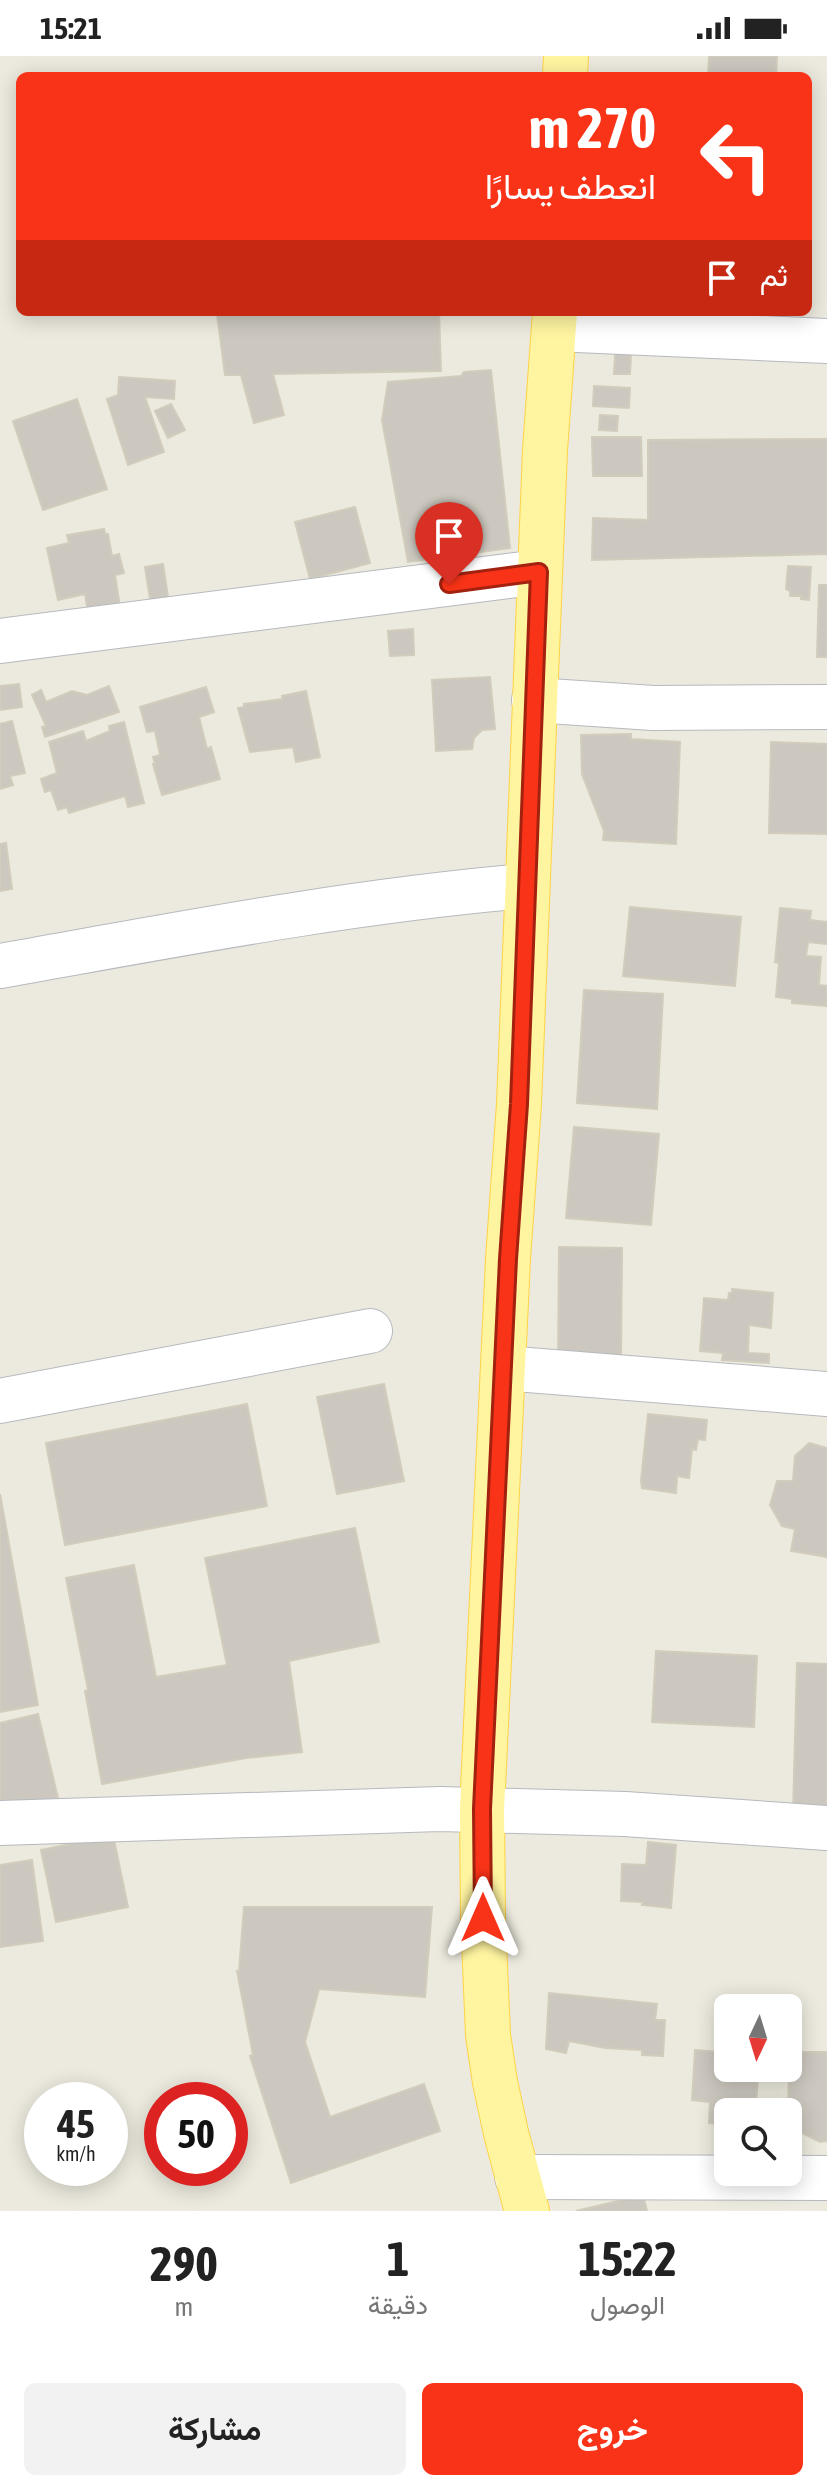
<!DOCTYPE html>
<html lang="ar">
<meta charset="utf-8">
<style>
:root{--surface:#fff;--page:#f2f2f2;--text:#222;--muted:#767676;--accent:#f93317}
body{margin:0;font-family:"Asap Condensed",Vazirmatn,sans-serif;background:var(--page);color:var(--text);direction:rtl;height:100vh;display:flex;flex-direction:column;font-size:30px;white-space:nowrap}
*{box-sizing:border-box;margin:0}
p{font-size:26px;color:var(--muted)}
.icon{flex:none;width:44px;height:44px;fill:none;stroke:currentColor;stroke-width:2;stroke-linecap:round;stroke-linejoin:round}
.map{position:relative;height:2155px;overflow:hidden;direction:ltr}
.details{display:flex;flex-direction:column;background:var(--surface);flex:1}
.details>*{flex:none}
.hud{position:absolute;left:16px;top:16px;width:796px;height:244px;border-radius:12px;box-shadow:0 4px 20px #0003;direction:rtl;background:#f93317;color:#fff;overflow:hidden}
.needle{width:52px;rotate:184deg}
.fabs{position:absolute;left:714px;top:1938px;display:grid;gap:16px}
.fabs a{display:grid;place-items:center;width:88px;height:88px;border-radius:12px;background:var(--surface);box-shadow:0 4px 20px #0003;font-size:40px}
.speed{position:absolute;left:24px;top:2026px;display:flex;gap:16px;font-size:40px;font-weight:700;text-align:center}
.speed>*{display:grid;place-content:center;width:104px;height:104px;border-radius:50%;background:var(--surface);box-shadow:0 4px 20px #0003;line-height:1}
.speed small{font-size:20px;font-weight:400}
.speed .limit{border:12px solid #d22;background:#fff;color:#111}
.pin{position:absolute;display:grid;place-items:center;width:68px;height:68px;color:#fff;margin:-82px -34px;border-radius:50% 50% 50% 0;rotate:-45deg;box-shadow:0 0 8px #0007}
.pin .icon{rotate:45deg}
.me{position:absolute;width:88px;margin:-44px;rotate:0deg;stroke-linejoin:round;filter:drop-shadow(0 0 6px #0008)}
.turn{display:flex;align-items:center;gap:28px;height:168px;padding:0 24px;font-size:36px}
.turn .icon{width:104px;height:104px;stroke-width:2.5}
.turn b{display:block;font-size:56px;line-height:68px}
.then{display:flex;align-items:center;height:76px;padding:0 24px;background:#0003;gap:16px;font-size:30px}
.eta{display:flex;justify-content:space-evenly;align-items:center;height:136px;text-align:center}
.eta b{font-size:48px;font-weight:700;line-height:56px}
.primary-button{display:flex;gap:16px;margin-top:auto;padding:16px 24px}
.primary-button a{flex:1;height:92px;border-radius:12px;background:var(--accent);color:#fff;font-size:32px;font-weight:700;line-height:92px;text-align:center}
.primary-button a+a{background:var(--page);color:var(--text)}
.status{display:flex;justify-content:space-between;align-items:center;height:56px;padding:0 40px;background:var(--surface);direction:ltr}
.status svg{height:22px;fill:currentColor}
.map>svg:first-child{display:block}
.building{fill:#ccc8bf;stroke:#d1ccbc;stroke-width:2}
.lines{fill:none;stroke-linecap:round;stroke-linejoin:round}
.minor-casing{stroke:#b6b9bf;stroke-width:46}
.major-casing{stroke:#fed345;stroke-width:46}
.minor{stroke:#fff;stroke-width:44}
.major{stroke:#fff4a0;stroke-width:44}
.route-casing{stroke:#a2210f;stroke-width:20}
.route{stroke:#f93317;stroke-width:14}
</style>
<div class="status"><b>15:21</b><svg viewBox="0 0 49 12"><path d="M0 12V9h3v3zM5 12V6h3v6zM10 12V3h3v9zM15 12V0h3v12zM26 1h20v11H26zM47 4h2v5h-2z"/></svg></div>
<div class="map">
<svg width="827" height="2155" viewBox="0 0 827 2155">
<rect width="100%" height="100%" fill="#eceade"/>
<g class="building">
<polygon points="709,0 777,0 776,20 708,20"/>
<polygon points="220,256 439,256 441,315 273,318 284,359 254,367 241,319 225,319 217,258"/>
<polygon points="615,297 631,298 630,318 614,318"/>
<polygon points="491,314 510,492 408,506 382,364 388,326 461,320 464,316"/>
<polygon points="119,321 175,325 174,343 145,341 164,396 128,409 107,343 118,339"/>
<polygon points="594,330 630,332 629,352 593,350"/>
<polygon points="77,343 107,433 43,454 13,365"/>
<polygon points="171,348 185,374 168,382 155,355"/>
<polygon points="600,359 618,360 617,375 599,374"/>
<polygon points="592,381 641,381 642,420 593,420"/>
<polygon points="827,383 827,498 592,504 593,462 648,464 648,384"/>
<polygon points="355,451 370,507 310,523 295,466"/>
<polygon points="104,473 105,478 108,478 112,500 119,498 124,517 115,519 122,564 90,569 85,538 58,544 47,492 69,487 67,479"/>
<polygon points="163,508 170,554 152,556 145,511"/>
<polygon points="788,510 811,511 809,544 801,543 801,540 790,540 790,535 786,533"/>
<polygon points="819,529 827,529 827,601 817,601"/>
<polygon points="413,573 414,599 390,600 388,575"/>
<polygon points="490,621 495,673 482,674 474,682 472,693 436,695 432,624"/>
<polygon points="19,628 22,651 0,654 0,630"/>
<polygon points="109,630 119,656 45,681 42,671 46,670 32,639 41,634 46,646 72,635 87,639"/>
<polygon points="206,631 214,656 199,661 207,693 211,691 220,723 162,739 153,708 155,708 153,701 160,699 155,675 147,676 140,651"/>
<polygon points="306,635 320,701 296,706 293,691 250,696 238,652 244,651 244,648 283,643 282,640"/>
<polygon points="12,665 25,717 10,720 13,729 0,733 0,668"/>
<polygon points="124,666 144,747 128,751 125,740 69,757 67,751 58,754 51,734 45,736 41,723 57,717 49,686 83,675 86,685 110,675 109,670"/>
<polygon points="631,678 631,683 680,686 676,788 603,784 604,775 582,718 581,679"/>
<polygon points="771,686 827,688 827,778 769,777"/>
<polygon points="6,787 12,833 0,835 0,788"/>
<polygon points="630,851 741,861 735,930 623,920"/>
<polygon points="780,852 811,855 810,864 827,866 827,888 808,886 806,900 821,901 819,929 827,930 826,950 792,947 792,943 776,941 779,907 775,906"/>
<polygon points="584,934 663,938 657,1053 577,1047"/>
<polygon points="574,1071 659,1078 651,1169 566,1162"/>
<polygon points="559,1191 622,1192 621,1308 558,1308"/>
<polygon points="732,1233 773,1237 771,1272 749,1269 748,1297 769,1298 769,1307 722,1304 723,1297 700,1295 704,1242 728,1244 729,1237 732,1237"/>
<polygon points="384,1328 404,1425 337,1438 317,1341"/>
<polygon points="247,1348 267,1450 65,1489 46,1387"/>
<polygon points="648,1358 707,1364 705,1384 698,1383 696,1394 692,1393 689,1422 677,1420 676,1437 642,1432 641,1425"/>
<polygon points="809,1387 827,1392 827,1501 791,1495 795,1473 782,1470 770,1449 777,1425 793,1425 795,1400"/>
<polygon points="0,1438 38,1649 0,1656"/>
<polygon points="355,1472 379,1586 289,1605 302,1696 246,1702 102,1728 85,1635 88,1634 66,1522 134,1509 156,1621 227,1609 205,1502"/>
<polygon points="656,1595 757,1600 754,1671 652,1666"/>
<polygon points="797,1607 827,1608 827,1757 793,1756"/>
<polygon points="38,1658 58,1742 0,1755 0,1667"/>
<polygon points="113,1779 128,1851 56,1866 41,1794"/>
<polygon points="648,1786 676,1789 671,1852 642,1849 643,1846 621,1845 622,1808 646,1809"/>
<polygon points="32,1804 43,1885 0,1891 0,1809"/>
<polygon points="244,1851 432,1851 425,1941 319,1933 305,1986 330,2061 424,2028 440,2075 291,2127 250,2000 253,1999 237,1915 239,1915"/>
<polygon points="549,1937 657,1948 655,1964 665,1964 663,2000 642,1999 642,1994 605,1992 569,1985 566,1997 546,1993"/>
<polygon points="695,1994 728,1997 728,2012 759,2012 756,2046 747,2046 746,2056 728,2056 728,2069 709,2067 710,2046 692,2044"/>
<polygon points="789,1996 827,1996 827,2085 820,2086 788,2070"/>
<polygon points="643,2139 647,2155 576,2155"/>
</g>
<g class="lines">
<g class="minor-casing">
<g id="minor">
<polyline points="554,273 827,285"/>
<polyline points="0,585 539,516"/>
<polyline points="534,644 653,652 827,651"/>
<path d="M0,910C175,879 349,845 526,830"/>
<polyline points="504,1312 827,1338"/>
<polyline points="0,1345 370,1275"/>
<polyline points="0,1767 440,1753 625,1758 827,1772"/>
<polyline points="517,2121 827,2122"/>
</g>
</g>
<g class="major-casing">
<g id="major">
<polyline points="565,20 566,0"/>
<polyline points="527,2155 506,2077 495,2026 488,1979 483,1862 482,1753 508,1203 519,1048 545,394 555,256"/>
</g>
</g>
<use href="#minor" class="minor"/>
<use href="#major" class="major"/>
</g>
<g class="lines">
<g class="route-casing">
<polyline id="route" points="449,528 539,516 519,1048 508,1203 482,1753 483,1862"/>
</g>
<use href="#route" class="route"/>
</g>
</svg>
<div class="fabs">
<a><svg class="needle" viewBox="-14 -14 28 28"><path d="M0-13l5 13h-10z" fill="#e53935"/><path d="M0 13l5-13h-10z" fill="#767676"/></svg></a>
<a><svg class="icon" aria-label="search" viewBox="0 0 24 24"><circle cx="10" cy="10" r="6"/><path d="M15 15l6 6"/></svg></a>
</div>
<div class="speed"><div>45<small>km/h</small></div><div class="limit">50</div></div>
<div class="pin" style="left:449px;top:528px;background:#d93025"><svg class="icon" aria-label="arrive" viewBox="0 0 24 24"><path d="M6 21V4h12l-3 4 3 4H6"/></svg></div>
<svg class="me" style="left:483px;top:1862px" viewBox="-20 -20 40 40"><path d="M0-17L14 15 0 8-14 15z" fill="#f93317" stroke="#fff" stroke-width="4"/></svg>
<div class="hud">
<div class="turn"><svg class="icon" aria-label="left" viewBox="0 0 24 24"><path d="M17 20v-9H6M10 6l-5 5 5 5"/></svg><div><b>270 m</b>انعطف يسارًا</div></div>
<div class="then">ثم<svg class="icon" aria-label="arrive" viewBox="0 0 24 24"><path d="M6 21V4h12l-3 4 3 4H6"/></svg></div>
</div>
</div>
<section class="details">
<div class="eta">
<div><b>15:22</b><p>الوصول</p></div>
<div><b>1</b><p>دقيقة</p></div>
<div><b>290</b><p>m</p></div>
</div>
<div class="primary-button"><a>خروج</a><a>مشاركة</a></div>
</section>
